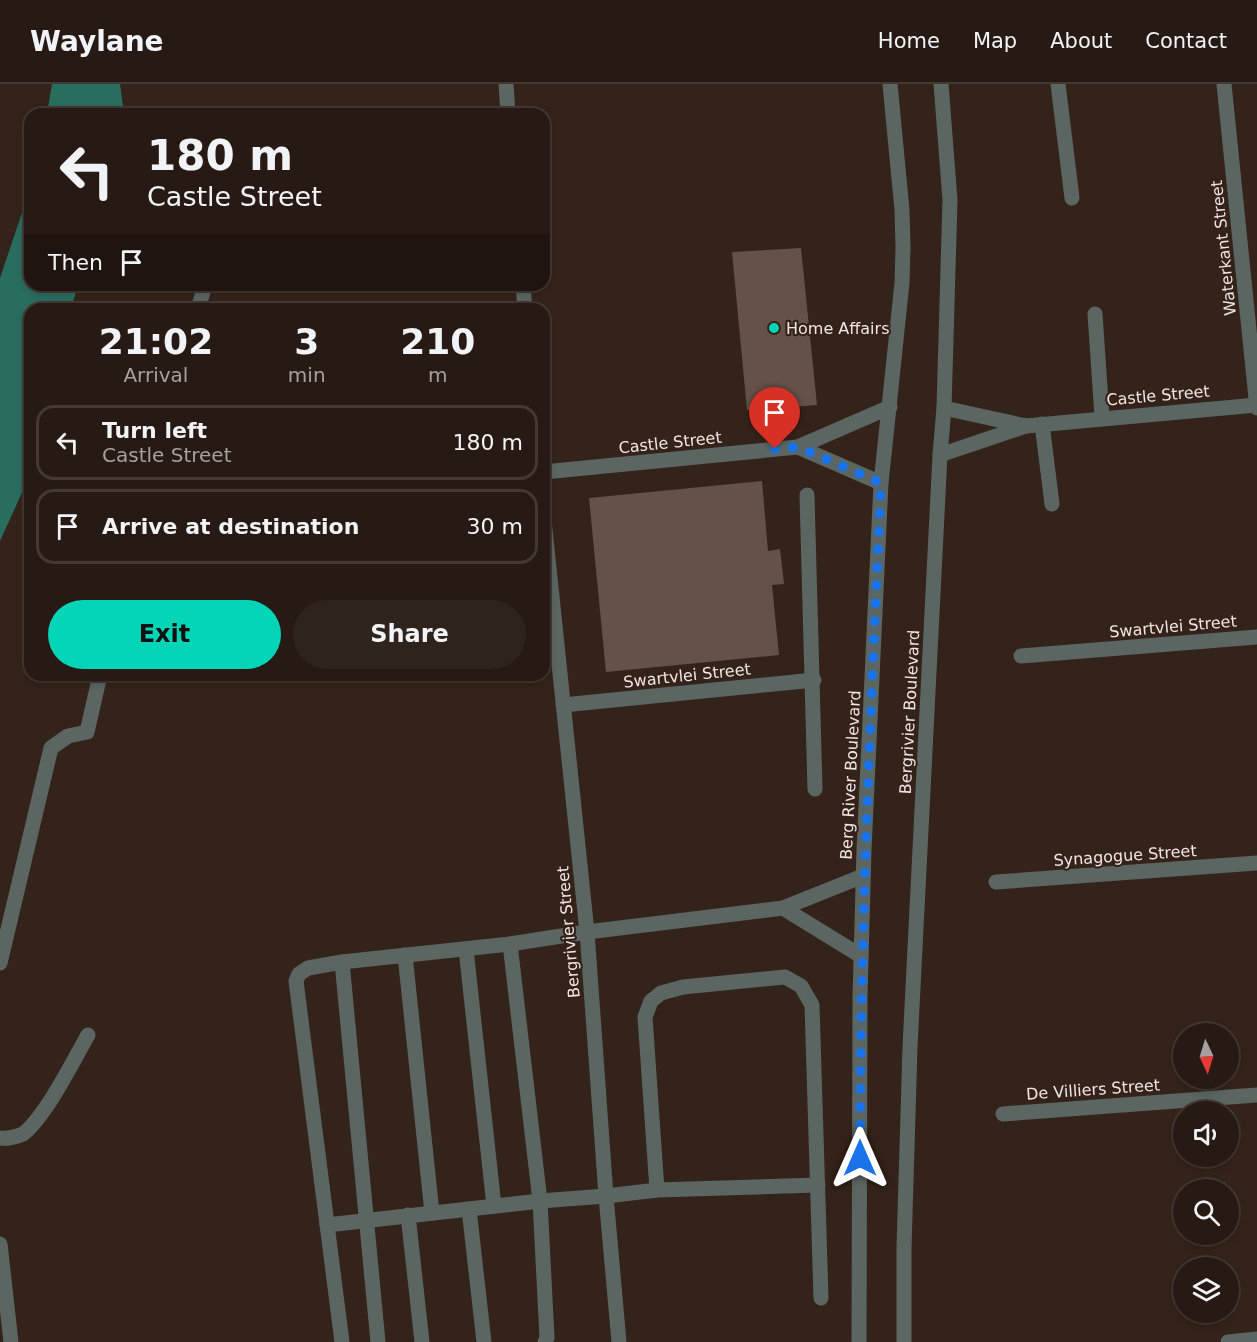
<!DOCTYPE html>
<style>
:root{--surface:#271a14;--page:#2f231d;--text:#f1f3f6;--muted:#a4a1a0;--line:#433834;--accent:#03d5b6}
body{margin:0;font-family:"DejaVu Sans",sans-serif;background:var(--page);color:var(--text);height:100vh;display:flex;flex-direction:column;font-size:22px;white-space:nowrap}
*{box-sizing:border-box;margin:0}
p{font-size:20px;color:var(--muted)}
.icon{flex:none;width:33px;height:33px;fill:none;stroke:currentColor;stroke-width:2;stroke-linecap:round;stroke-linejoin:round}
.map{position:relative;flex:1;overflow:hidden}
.details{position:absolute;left:24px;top:219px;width:526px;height:378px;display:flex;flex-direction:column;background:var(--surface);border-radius:18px;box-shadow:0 3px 9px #0003,0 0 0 2px var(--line)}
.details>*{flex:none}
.top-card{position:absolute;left:24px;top:24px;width:526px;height:183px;border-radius:18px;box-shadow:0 3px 9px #0003,0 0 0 2px var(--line);background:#271a14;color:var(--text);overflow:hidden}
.needle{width:39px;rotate:176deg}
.tools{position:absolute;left:1173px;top:939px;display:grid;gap:12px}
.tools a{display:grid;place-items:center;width:66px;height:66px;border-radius:50%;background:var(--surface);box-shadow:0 3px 9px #0003,0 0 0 2px var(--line);font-size:30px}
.pin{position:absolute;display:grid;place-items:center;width:51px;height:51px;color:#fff;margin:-62px -26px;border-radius:50% 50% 50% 0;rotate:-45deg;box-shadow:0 0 6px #0007}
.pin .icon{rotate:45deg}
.me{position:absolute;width:66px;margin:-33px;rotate:0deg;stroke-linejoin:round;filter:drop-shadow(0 0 4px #0008)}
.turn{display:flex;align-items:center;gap:21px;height:126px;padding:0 24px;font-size:27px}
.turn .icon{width:78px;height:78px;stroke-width:2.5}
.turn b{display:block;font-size:42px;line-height:51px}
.then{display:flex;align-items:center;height:57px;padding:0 24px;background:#0003;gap:12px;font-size:22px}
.eta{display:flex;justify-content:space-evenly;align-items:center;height:102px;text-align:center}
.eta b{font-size:36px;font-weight:600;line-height:42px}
.button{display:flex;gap:12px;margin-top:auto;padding:12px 24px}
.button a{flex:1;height:69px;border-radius:36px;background:var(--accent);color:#111;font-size:24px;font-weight:600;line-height:69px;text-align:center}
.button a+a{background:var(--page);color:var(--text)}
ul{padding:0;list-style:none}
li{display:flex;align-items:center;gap:18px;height:75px;margin:0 12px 9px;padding:0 12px;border:3px solid var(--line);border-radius:18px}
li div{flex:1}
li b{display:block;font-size:22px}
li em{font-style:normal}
header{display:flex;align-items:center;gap:36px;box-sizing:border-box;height:84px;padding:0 30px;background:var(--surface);border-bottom:2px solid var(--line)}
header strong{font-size:28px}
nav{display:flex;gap:33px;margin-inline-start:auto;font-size:21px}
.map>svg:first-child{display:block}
.water{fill:#296d5f}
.building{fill:#655147}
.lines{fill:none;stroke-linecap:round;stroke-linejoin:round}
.minor{stroke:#5b6663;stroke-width:15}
.route{stroke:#1a73e8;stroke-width:10;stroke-dasharray:0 18}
.poi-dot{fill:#03d5b6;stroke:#34231a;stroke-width:2}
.labels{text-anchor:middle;stroke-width:4.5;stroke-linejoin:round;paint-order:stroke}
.street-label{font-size:16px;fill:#f2e5df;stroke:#34231a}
.poi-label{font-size:16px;fill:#f2e5df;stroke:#34231a;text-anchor:start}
</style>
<header>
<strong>Waylane</strong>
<nav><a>Home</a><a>Map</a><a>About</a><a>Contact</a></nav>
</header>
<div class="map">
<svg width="1257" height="1258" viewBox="0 0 1257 1258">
<rect width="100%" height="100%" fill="#34231a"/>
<g class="water">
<polygon points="52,0 120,0 124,30 47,30"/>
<polygon points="30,105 30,201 78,201 71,225 30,225 30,381 25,402 0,457 0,194"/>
</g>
<g class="building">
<polygon points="801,164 817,321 747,326 732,168"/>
<polygon points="762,397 768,467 780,465 784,500 772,501 779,571 606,588 589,414"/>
</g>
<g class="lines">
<g class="minor">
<polyline points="506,0 508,30"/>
<polyline points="1058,0 1072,114"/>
<polyline points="1224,0 1257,324"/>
<polyline points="523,201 525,225"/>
<polyline points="198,225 205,201"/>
<polyline points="1095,230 1102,333"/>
<polyline points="944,324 1026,342"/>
<polyline points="1042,340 1052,420"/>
<polyline points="798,363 881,399"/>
<polyline points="940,371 1026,342 1257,321"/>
<polyline points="544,388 798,363 890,323"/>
<polyline points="807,411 815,705"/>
<polyline points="544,436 587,848 606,1112 619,1258"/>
<polyline points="1021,572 1257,553"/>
<polyline points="563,621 814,596"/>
<polyline points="996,798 1257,779"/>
<polyline points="783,824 861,872"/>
<polyline points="510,860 540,1117 547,1254 545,1258"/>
<polyline points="466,865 494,1122"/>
<polyline points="405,871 432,1129"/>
<polyline points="342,878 378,1258"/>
<polyline points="0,879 51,664 68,652 87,648 100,591"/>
<polyline points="1003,1030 1257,1011"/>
<path d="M0,1054C6,1055 17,1053 23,1050C46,1032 73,977 88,951"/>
<polyline points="657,1106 645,933 651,917 661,909 683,903 785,893 801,902 812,921 821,1214"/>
<polyline points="469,1125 484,1258"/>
<polyline points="408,1131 422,1258"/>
<polyline points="327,1141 540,1117 606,1112 657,1106 818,1101"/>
<polyline points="0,1160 11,1258"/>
<polyline points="342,1258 296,897 299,890 308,884 342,878 510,860 587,848 783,824 863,792"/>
<polyline points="859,1258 860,913 864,766 881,399 902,199 903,163 902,126 890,0"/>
<polyline points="904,1258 904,1164 910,963 940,371 944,324 950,116 941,0"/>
<polyline points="1228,1258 1257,1255"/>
</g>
</g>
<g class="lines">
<path class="route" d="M775,365L798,363L881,399C871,624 860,848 860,1074"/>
</g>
<circle class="poi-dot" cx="774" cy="244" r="6"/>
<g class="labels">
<g class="street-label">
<text transform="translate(1223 164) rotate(-96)" y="6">Waterkant Street</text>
<text transform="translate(1158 311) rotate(-5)" y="6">Castle Street</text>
<text transform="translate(670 358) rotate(-6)" y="6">Castle Street</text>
<text transform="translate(1173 542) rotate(-5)" y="6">Swartvlei Street</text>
<text transform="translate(687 591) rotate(-6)" y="6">Swartvlei Street</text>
<text transform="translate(909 628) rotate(-87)" y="6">Bergrivier Boulevard</text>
<text transform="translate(850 691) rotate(-87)" y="6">Berg River Boulevard</text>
<text transform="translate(1125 771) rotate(-4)" y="6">Synagogue Street</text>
<text transform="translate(568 848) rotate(-95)" y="6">Bergrivier Street</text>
<text transform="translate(1093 1005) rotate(-4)" y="6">De Villiers Street</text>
</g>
<g class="poi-label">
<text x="786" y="250">Home Affairs</text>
</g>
</g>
</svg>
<div class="tools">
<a><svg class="needle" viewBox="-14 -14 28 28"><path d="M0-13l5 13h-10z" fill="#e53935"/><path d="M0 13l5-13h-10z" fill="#a4a1a0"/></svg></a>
<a><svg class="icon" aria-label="sound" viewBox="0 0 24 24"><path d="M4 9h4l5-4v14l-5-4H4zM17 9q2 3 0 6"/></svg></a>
<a><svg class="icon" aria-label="search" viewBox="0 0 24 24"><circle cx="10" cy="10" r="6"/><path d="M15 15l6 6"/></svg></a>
<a><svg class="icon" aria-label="layers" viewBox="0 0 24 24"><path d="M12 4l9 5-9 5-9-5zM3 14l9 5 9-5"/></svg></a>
</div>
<div class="pin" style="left:775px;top:365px;background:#d93025"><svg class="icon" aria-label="arrive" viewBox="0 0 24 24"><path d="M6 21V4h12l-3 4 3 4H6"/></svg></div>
<svg class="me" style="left:860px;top:1074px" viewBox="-20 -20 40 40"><path d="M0-17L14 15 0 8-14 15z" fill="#1a73e8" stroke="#fff" stroke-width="4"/></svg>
<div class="top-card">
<div class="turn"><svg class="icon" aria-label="left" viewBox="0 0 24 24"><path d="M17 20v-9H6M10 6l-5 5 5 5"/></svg><div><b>180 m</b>Castle Street</div></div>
<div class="then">Then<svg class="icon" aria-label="arrive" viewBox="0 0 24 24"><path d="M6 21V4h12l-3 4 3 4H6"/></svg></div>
</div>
<section class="details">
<div class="eta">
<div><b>21:02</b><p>Arrival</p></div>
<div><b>3</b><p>min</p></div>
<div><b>210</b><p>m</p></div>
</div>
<ul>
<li><svg class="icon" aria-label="left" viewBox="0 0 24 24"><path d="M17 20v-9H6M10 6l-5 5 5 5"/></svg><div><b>Turn left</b><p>Castle Street</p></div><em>180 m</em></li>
<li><svg class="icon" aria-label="arrive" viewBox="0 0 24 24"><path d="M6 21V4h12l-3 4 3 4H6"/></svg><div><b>Arrive at destination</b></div><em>30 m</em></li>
</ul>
<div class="button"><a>Exit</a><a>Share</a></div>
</section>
</div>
